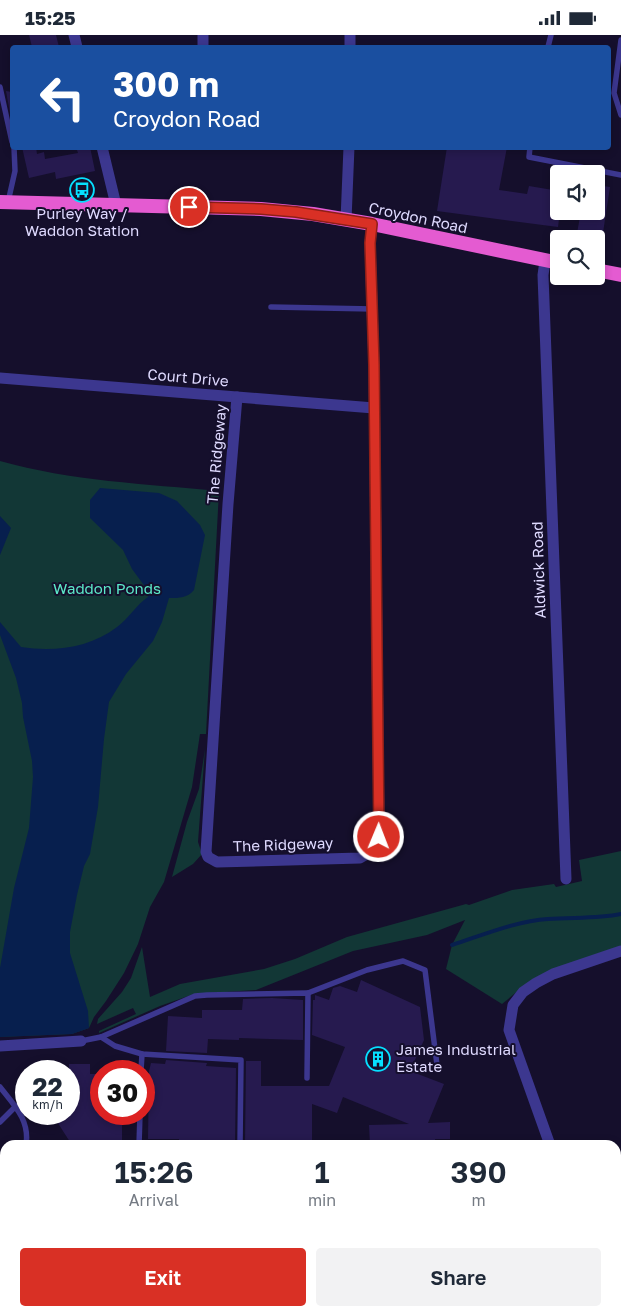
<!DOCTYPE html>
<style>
:root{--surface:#fff;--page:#f2f2f3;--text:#1f2937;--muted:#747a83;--accent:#d93025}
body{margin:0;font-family:"Golos Text",sans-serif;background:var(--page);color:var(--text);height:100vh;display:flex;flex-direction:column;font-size:19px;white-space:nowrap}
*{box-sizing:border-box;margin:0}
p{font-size:16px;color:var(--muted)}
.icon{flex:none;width:28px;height:28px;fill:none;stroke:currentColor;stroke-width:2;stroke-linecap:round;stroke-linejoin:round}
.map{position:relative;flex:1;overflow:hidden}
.panel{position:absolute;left:0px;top:1105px;width:621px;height:176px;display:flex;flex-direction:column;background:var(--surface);border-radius:15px 15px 0 0;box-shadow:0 2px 8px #0003}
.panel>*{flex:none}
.hud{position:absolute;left:10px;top:10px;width:601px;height:105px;border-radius:5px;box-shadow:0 2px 8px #0003;background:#1a4fa0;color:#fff;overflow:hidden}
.tools{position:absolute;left:550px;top:130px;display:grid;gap:10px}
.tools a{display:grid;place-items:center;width:55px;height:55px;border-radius:5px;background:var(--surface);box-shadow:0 2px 8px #0003;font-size:25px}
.speed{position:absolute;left:15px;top:1025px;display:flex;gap:10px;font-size:25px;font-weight:700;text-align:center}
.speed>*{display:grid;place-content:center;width:65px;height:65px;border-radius:50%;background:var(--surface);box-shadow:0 2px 8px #0003;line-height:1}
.speed small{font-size:12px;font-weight:400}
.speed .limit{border:8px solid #d22;background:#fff;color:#111}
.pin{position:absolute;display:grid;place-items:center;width:42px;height:42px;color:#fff;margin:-21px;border:2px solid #fff;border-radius:50%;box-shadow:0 1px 5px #0007}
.me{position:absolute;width:55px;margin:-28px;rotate:1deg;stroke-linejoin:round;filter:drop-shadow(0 0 4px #0008)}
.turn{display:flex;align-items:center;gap:18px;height:105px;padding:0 20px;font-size:22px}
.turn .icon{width:65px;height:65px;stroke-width:2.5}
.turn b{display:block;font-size:35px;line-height:42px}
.eta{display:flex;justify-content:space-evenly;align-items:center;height:85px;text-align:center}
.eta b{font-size:30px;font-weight:600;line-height:35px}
.primary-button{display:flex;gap:10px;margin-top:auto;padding:10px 20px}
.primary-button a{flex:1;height:58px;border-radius:5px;background:var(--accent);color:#fff;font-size:20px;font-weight:600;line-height:58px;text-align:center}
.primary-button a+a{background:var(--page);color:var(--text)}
.status{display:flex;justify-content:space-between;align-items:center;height:35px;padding:0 25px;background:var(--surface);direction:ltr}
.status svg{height:14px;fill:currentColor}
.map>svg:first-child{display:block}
.green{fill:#123736}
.water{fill:#071f4e}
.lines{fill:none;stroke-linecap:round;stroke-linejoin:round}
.stream{stroke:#071f4e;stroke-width:4}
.building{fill:#261a4f}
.service{stroke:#3c378f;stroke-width:5.5}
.minor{stroke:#3c378f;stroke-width:11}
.trunk{stroke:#e45bd1;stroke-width:14}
.route-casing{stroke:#8d1f18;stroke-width:12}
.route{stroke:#d93025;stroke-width:9}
.labels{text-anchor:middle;stroke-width:4;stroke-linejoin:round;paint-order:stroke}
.poi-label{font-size:15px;fill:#dfdaff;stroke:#150f2c}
.street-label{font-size:15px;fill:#dfdaff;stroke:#150f2c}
.park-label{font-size:15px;fill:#5ce9c9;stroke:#150f2c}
</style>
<div class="status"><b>15:25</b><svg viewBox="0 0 49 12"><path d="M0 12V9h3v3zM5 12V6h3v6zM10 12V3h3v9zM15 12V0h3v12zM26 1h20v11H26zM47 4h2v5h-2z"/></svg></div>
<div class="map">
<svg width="621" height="1281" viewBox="0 0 621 1281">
<rect width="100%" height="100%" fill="#150f2c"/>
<g class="green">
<path d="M0,426C71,446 146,449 219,456L206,699H200L192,752L164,847L150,872L138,909L124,938L106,966L94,982L89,993L72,999L0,1002Z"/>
<polygon points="205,714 198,807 202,819 193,829 172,842 187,787 199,754"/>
<polygon points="621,816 621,915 530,946 502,969 446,934 452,910 465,885 427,900 353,916 256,955 194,959 160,971 99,998 99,996 136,979 133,973 97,989 98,984 122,957 131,943 142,912 150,962 180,949 264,934 295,924 347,902 466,869 469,870 512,855 554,849 556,852 582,846 579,825"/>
</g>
<g class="water">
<path d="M100,453L159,458L177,466L200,490L205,500L194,555C187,563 180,563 169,563L162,587L153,606L126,639L109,667L104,704L98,772L90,819L84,831L77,860L70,897V918L88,976L89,993L72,999L0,1002V933L14,853L29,793L33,742L32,726L23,682L22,668L16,643L0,600V587L21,612C54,617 90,613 117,592C129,583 136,570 148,562L146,553L132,534L123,515L90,483V465Z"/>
<polygon points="0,481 11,493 0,520"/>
</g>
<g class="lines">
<path class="stream" d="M452,910C483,900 516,886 548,884C573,882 597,884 621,879"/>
</g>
<g class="building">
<polygon points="29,0 56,0 59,12 32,12"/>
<polygon points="6,56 12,57 12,78 10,78"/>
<polygon points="22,112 36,112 37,119 44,117 45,124 78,118 77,115 90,112 95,136 56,144 55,137 29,143"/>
<polygon points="447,112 507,112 499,155 527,159 529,151 559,156 559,176 560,176 558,192 437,176"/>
<polygon points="596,150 610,152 602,204 576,204 581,176 596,176"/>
<polygon points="361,945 420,972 424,1005 410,1036 444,1049 428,1088 450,1087 450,1104 435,1104 436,1110 370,1110 369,1090 409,1089 343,1062 337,1078 312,1069 312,1110 245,1110 246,1026 261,1026 261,1051 329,1051 345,1012 312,1000 313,965 315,965 315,960 329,965 333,953 340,951 357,957"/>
<polygon points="272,963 303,965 303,1005 239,1003 239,1005 208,1004 207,1018 166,1016 168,981 202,983 202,975 242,975 243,964"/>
<polygon points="166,1025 207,1028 206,1031 236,1033 235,1110 179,1110 179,1104 148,1104 149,1036 151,1028 165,1029"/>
<polygon points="69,1029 90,1029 90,1039 101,1039 101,1079 122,1079 122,1110 72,1110 52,1079 69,1079"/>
</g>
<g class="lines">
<g class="service">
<polyline points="621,5 614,58 621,80"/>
<polyline points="548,12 551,0"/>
<polyline points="0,52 12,107"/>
<polyline points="530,112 529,122 621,140"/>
<polyline points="8,167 15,136 14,112"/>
<polyline points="271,272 373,274"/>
<polyline points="308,958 367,935 403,926 425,935 437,1030"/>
<polyline points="101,1002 195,961 207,960 308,958 307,1043"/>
<polyline points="81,1006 101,1002 115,1011 142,1019 241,1025 240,1110"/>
<polyline points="141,1036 142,1019"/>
<path d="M0,1052C14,1070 30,1085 26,1110"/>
<polyline points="0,1087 16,1071"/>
<polyline points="139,1110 140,1079"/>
<polyline points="0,1127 5,1126"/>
<polyline points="616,1237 621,1236"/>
<polyline points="169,1276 176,1281"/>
<polyline points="194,1276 198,1281"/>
<polyline points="242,1276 243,1281"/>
<polyline points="37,1281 60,1276"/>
<polyline points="140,1281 162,1276"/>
<polyline points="475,1281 491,1279 494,1276"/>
</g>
<g class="minor">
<polyline points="74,0 77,12"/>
<polyline points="203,0 203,12"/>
<polyline points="350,12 350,0"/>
<polyline points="102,112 116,170"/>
<polyline points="346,185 349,112"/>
<polyline points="545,226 543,240 566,844"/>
<polyline points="0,343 374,373"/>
<path d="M237,362L228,469L206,817L208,822L217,827L360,823C371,817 378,809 379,796L374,331L370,208L372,189"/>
<polyline points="0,1011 81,1006"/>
<polyline points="550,1110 509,995 513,970 523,957 536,948 553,939 621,916"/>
<polyline points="616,1185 621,1184"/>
</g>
<g class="trunk">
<polyline points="0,167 261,174 313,179 372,189 559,228"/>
<polyline points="596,235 621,240"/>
</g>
</g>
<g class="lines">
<g class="route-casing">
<polyline id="route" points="189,172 261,174 296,177 372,189 370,208 374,330 379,802"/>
</g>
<use href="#route" class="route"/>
</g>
<defs>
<g id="bus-ring" transform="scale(1.25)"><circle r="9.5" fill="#150f2c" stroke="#06e0ff" stroke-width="1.5"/><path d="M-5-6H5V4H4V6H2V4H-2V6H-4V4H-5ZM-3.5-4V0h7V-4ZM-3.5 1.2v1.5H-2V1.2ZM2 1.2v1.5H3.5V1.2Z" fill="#06e0ff"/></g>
<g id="building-ring" transform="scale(1.25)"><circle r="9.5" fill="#150f2c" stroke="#06e0ff" stroke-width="1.5"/><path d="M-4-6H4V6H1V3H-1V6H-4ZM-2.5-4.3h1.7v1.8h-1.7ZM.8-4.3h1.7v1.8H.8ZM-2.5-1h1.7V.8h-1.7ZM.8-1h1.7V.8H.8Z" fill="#06e0ff"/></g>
</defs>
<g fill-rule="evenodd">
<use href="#bus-ring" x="82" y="155"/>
<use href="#building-ring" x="378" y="1024"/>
</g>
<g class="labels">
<g class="poi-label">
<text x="82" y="184">Purley Way /<tspan x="82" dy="17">Waddon Station</tspan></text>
<text x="396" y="1020" text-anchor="start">James Industrial<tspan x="396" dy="17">Estate</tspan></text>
</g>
<g class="street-label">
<text transform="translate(418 183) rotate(12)" y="5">Croydon Road</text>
<text transform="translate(188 343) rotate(5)" y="5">Court Drive</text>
<text transform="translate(217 419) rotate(-85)" y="5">The Ridgeway</text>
<text transform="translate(539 535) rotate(-92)" y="5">Aldwick Road</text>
<text transform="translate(283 810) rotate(-2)" y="5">The Ridgeway</text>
</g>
<g class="park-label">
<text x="107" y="559">Waddon Ponds</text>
</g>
</g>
</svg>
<div class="tools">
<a><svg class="icon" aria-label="sound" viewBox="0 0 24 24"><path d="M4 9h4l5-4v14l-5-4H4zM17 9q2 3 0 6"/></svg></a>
<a><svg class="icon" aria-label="search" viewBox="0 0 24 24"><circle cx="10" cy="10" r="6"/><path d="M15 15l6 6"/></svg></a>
</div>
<div class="speed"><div>22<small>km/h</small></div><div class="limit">30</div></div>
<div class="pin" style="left:189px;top:172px;background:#d93025"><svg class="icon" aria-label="arrive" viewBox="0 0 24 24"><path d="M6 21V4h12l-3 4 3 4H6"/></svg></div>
<svg class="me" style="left:379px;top:802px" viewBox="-20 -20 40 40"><circle r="17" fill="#d93025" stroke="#fff" stroke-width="3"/><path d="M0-11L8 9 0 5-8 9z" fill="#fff"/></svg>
<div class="hud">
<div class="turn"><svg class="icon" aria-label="left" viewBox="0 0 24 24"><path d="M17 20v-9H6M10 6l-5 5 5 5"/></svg><div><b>300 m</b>Croydon Road</div></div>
</div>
<section class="panel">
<div class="eta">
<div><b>15:26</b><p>Arrival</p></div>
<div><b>1</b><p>min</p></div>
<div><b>390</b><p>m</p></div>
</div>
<div class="primary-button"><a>Exit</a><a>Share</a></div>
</section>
</div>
